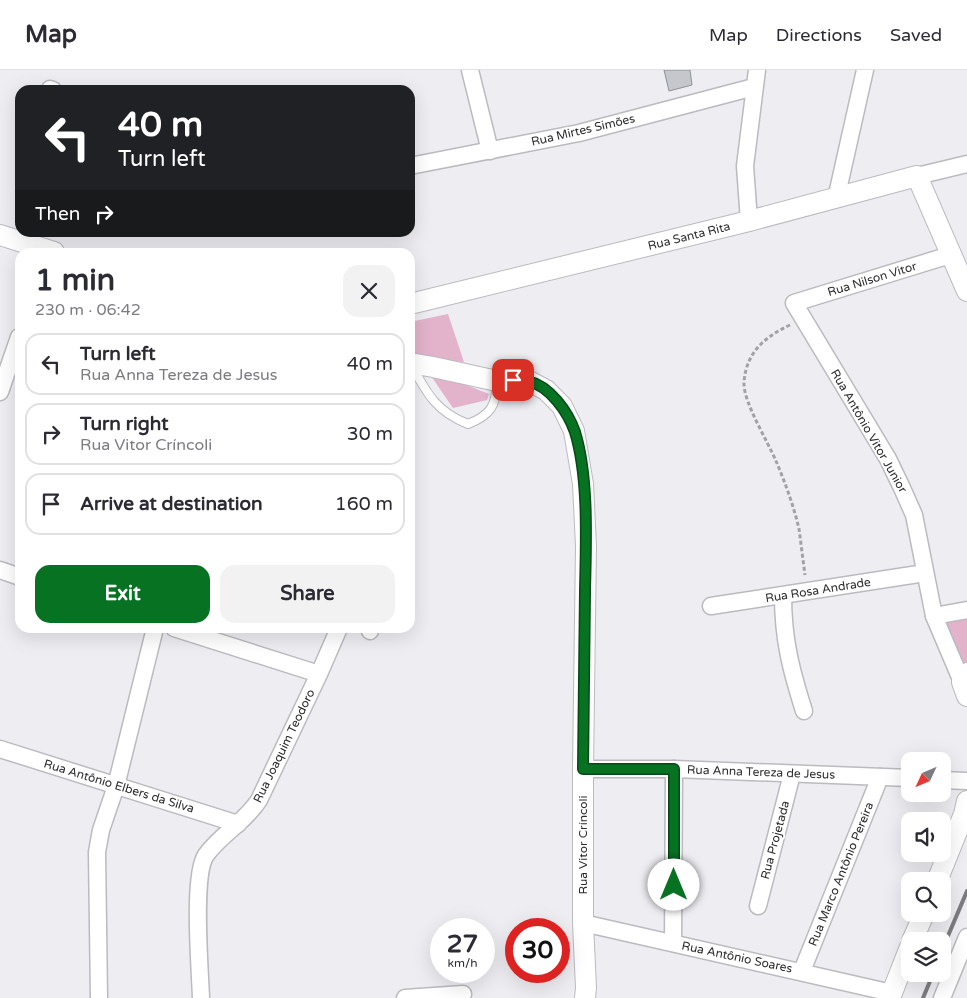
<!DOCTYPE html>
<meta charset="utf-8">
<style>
:root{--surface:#fff;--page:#f2f2f3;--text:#2b2b33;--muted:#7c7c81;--line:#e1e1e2;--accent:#087223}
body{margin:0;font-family:"Varela Round",sans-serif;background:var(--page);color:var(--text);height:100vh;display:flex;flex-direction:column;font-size:19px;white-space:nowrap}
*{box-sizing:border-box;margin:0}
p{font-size:16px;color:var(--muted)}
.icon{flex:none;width:28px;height:28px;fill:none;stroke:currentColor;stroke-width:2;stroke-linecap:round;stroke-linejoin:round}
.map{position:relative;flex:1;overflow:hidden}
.sheet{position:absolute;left:15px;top:178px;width:400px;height:385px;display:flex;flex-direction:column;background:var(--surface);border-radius:15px;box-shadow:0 5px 20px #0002}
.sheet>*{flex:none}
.hud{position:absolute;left:15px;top:15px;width:400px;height:152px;border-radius:15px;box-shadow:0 5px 20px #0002;background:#202124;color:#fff;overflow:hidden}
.needle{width:32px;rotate:226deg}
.tools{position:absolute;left:901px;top:682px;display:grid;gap:10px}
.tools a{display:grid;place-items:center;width:50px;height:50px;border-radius:10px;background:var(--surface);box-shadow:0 5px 20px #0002;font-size:25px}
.speed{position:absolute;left:430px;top:848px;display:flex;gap:10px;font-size:25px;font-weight:700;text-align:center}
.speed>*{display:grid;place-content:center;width:65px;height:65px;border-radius:50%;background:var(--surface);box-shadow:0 5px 20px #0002;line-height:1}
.speed small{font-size:12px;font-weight:400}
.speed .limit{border:8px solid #d22;background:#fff;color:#111}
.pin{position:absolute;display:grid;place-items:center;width:42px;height:42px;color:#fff;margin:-21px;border-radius:10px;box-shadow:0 2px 8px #0006}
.me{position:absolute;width:55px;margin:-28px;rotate:0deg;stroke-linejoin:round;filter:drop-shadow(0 0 4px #0008)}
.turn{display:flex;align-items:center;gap:18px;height:105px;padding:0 20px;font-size:22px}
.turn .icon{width:65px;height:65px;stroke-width:2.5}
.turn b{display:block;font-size:35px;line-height:42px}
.then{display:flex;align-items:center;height:48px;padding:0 20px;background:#0003;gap:10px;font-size:19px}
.round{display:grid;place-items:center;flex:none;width:52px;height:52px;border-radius:15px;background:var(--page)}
.head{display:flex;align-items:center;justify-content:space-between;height:85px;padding:0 20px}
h1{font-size:30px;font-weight:700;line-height:38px}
.button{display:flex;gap:10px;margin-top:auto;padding:10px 20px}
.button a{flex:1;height:58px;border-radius:15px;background:var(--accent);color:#fff;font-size:20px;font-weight:700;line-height:58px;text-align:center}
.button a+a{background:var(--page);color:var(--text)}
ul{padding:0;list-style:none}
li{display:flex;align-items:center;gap:15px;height:62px;margin:0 10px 8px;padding:0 10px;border:2px solid var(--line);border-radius:15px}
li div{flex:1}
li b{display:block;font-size:19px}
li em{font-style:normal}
header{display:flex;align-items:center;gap:30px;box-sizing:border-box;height:70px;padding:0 25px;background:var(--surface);border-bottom:1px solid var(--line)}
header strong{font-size:24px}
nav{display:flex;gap:28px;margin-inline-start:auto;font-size:18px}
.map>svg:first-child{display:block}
.green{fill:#e3b3cc}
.building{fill:#c5c7cc;stroke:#8f9195}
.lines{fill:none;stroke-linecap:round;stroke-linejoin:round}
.service-casing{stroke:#bbbabf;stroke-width:10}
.minor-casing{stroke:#bbbabf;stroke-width:19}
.tertiary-casing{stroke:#bbbabf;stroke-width:22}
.path{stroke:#a2a2a6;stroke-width:3;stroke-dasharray:4 2.5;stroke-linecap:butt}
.service{stroke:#fff;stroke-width:8}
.minor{stroke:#fff;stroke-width:16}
.tertiary{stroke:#fff;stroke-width:20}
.rail{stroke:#7d7d81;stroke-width:4}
.route-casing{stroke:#054a17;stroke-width:12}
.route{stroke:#087223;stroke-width:9}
.labels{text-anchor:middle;stroke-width:4;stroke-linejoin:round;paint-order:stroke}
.street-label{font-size:12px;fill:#2b2b2d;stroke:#fff}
</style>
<header>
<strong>Map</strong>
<nav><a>Map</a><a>Directions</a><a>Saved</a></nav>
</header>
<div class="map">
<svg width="967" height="928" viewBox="0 0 967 928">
<rect width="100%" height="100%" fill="#ededf2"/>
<g class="green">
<polygon points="448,244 464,292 410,288 410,252"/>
<polygon points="433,302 489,324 487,330 453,338 431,306"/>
<polygon points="967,545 967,595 961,603 938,551"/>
</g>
<polygon class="building" points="664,0 690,0 692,15 669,21"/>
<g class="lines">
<g class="service-casing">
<path id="service" d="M412,296C427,324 437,342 468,354C491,345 496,336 497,312"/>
</g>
<g class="minor-casing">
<g id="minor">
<polyline points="470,0 490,81"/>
<polyline points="50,19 53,20"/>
<polyline points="410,96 579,63 754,17"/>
<polyline points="917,106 967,94"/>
<polyline points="836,129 865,0"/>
<polyline points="749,151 745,96 757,0"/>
<polyline points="950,185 794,233 888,389 902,418 914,445 934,546 962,612"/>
<polyline points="0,322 19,267"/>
<polyline points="0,500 20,507"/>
<path d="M783,526C783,569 791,600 804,641"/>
<polyline points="711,536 925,503"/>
<polyline points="934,546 967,540"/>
<polyline points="174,558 319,604"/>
<polyline points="370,561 371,558"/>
<polyline points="0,679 238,754"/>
<polyline points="583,699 674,699 910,708"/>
<polyline points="942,710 967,711"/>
<polyline points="758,836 792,704"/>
<polyline points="583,853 892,923"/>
<polyline points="673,873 674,699"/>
<polyline points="802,901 880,707"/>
<polyline points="99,928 97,782 101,760 116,716 155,558"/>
<path d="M201,928C200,899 192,805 206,785C221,764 245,752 259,730L319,604L339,558"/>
<polyline points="405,928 463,924"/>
<polyline points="942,928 967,867"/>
</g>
</g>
<g class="tertiary-casing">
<g id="tertiary">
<polyline points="0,165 54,182"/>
<polyline points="410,234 749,151 917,106 967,221"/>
<polyline points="410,293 433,297 497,311 529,311 546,320 562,336 574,361 583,414 586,476 583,699 583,853 586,918 585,928"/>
<polyline points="967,603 962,612 967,626"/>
<polyline points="937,811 964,744 967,731"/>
<polyline points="912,871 924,844"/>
<polyline points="890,928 910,877"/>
</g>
</g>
<path class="path" d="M790,255C764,267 745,284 744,314C744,333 768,372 776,391C785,412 794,437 799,459C801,474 803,490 805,505"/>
<use href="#service" class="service"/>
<use href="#minor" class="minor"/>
<use href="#tertiary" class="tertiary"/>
<g class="rail">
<polyline points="942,880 967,821"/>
<polyline points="923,928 933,904"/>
</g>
</g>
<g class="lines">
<g class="route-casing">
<path id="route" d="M513,310C518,310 523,310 528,311C550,316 568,342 575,362C589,408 586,473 585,521C584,580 584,640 583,699H674V815"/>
</g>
<use href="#route" class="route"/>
</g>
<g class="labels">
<g class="street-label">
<text transform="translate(583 60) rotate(-13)" y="4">Rua Mirtes Simões</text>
<text transform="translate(689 166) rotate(-14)" y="4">Rua Santa Rita</text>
<text transform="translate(872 209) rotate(-17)" y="4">Rua Nilson Vitor</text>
<text transform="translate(869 361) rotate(60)" y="4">Rua Antônio Vitor Junior</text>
<text transform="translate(818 520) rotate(-9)" y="4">Rua Rosa Andrade</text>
<text transform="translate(284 676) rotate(-64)" y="4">Rua Joaquim Teodoro</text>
<text transform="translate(761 702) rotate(2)" y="4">Rua Anna Tereza de Jesus</text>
<text transform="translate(119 716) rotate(17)" y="4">Rua Antônio Elbers da Silva</text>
<text transform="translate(775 770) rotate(-75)" y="4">Rua Projetada</text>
<text transform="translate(583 775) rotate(-90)" y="4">Rua Vitor Críncoli</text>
<text transform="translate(841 804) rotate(-68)" y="4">Rua Marco Antônio Pereira</text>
<text transform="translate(737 887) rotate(12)" y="4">Rua Antônio Soares</text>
</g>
</g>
</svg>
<div class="tools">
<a><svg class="needle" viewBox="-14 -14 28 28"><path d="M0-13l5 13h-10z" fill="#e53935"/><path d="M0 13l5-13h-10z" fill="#7c7c81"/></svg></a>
<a><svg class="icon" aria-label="sound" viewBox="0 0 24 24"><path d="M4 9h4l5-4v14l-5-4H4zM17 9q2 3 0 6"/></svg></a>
<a><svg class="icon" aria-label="search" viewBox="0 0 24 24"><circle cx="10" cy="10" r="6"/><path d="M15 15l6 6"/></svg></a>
<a><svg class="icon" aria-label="layers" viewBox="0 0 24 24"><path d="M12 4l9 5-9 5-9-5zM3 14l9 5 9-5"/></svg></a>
</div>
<div class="speed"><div>27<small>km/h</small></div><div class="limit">30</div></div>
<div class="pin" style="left:513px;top:310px;background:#d93025"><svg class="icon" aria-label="arrive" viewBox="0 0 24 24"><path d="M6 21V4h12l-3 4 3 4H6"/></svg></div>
<svg class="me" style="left:674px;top:815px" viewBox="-20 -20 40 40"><circle r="19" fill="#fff"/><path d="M0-13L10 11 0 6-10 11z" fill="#087223"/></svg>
<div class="hud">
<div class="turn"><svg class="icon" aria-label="left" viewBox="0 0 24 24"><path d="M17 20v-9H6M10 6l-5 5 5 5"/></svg><div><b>40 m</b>Turn left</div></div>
<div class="then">Then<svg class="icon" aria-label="right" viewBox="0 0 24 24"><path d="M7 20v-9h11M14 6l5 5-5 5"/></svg></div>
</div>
<section class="sheet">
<div class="head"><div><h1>1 min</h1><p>230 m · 06:42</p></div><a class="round"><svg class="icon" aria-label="close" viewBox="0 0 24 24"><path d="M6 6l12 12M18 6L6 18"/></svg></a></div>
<ul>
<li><svg class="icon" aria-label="left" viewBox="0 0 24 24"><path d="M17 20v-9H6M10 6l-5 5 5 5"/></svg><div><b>Turn left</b><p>Rua Anna Tereza de Jesus</p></div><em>40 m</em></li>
<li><svg class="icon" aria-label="right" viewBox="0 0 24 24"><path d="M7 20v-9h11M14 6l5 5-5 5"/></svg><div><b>Turn right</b><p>Rua Vitor Críncoli</p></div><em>30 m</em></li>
<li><svg class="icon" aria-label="arrive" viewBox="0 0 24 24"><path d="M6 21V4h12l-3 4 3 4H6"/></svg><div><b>Arrive at destination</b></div><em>160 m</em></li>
</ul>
<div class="button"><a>Exit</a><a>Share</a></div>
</section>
</div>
